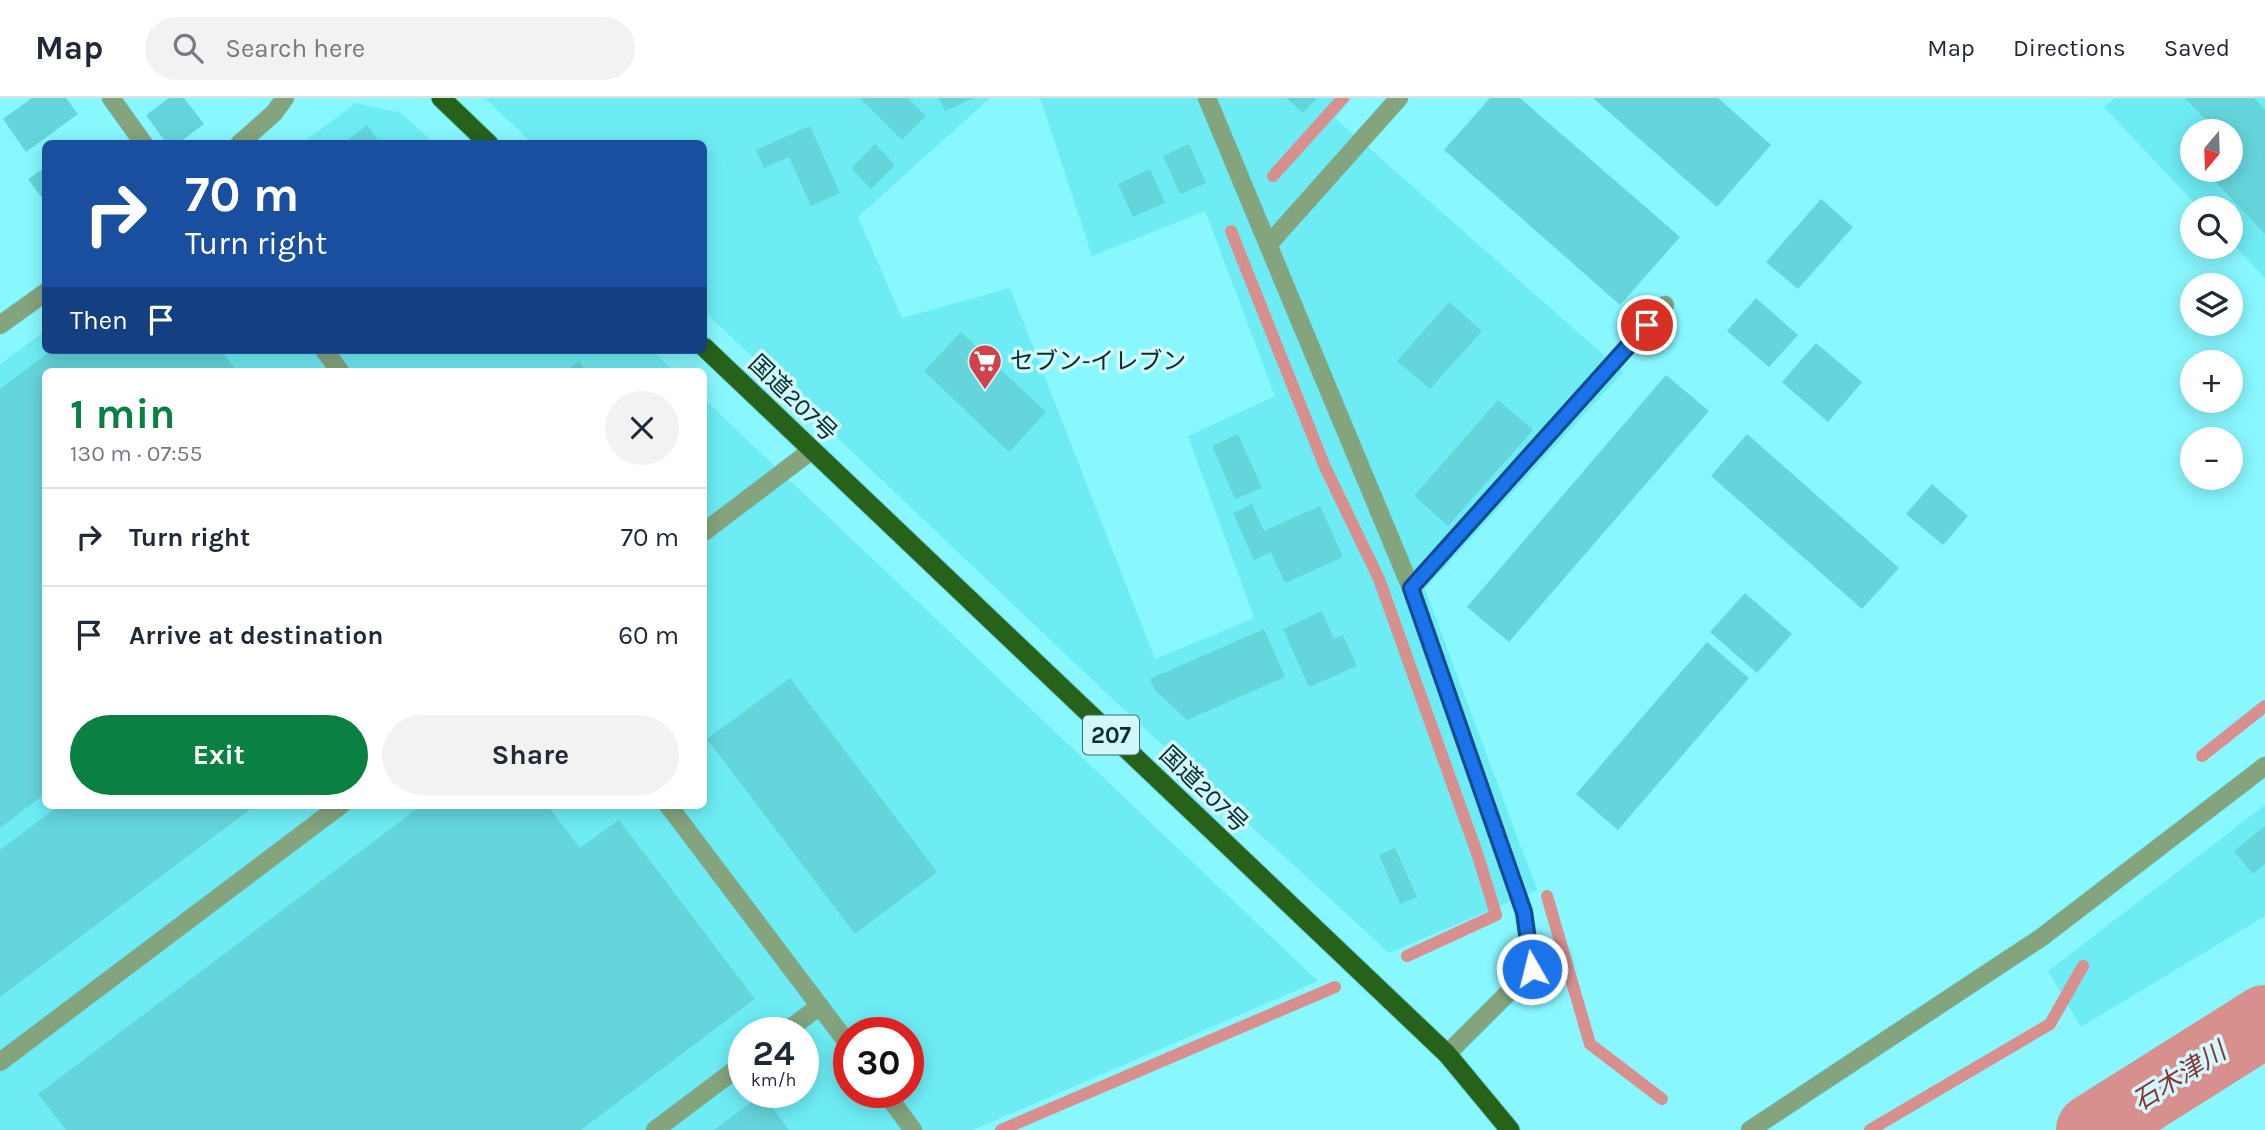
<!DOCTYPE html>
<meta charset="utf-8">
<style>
:root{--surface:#fff;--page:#f2f2f3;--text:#1f2937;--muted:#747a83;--line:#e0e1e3;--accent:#0b8043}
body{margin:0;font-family:Karla,"Noto Sans JP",sans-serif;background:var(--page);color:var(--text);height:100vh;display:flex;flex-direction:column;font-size:26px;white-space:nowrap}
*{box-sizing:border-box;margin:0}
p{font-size:23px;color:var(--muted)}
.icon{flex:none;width:38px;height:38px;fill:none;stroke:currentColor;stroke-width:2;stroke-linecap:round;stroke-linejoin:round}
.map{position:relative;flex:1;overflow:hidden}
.panel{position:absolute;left:42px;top:270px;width:665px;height:441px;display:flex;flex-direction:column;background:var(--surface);border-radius:10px;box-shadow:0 4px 18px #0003}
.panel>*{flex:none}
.guide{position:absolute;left:42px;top:42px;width:665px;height:214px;border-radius:10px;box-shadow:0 4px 18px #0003;background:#1a4fa0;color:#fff;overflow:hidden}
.needle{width:46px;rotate:199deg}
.buttons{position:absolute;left:2180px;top:21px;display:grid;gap:14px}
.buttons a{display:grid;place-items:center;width:63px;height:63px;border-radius:50%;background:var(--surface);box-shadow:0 4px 18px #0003;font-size:35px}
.speed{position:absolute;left:728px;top:919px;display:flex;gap:14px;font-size:35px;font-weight:700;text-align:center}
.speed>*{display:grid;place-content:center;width:91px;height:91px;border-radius:50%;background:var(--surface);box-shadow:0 4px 18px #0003;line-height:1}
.speed small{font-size:18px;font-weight:400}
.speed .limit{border:10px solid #d22;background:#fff;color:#111}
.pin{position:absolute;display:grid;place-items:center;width:60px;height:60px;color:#fff;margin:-30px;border:4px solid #fff;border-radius:50%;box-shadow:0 2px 7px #0007}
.me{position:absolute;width:77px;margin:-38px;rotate:352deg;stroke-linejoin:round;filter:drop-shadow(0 0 5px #0008)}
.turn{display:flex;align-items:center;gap:24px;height:147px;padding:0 28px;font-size:32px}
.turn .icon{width:91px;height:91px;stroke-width:2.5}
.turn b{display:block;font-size:49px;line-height:60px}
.then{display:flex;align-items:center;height:66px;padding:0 28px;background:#0003;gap:14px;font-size:26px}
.round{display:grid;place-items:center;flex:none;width:74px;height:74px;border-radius:37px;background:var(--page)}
.summary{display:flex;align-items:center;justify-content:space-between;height:119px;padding:0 28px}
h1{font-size:42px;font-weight:700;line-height:52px;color:var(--accent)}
.cta{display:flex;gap:14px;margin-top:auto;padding:14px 28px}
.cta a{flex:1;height:80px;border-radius:42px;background:var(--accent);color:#fff;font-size:28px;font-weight:700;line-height:80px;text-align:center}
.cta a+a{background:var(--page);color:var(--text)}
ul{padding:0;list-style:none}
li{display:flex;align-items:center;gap:21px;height:98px;padding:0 28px;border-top:2px solid var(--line)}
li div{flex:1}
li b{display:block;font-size:26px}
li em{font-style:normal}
header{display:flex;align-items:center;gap:42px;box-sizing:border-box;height:98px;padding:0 35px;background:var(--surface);border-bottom:2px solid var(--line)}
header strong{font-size:33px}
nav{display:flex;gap:38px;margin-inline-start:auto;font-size:24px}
.search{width:490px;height:63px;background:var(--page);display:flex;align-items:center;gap:18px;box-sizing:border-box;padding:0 24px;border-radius:38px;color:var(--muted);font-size:26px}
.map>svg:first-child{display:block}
.built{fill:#6decf4;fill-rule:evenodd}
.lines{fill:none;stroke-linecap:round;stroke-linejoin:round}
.stream{stroke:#d8908f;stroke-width:12}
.river{stroke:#d8908f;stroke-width:72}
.building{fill:#64d5db}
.service-casing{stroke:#71d3d9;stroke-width:19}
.minor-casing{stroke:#71d3d9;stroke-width:19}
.tertiary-casing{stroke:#71d3d9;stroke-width:19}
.trunk-casing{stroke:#71d3d9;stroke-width:21}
.service{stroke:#83a47d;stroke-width:18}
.minor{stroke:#83a47d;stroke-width:18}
.tertiary{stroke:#83a47d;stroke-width:18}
.trunk{stroke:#26621a;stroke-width:19}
.route-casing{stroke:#114b97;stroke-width:18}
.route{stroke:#1a73e8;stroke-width:12}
.labels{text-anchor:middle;stroke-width:7;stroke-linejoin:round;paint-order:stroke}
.shield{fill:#d1f8fb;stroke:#446a6c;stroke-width:2}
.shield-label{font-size:23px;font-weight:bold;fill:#072d2f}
.poi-label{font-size:24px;fill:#072d2f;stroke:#d1f8fb;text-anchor:start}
.street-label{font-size:24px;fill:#072d2f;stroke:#d1f8fb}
.water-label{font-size:26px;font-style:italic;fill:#883336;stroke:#d1f8fb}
</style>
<header>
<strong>Map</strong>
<div class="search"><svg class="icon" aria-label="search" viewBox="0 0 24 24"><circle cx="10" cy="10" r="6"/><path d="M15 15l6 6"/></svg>Search here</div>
<nav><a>Map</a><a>Directions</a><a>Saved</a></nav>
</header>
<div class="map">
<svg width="2265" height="1032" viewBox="0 0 2265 1032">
<rect width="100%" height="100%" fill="#88f7fe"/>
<g class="built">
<polygon points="485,0 990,0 858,119 902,220 1010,190 1155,561 1254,520 1188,338 1275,298 1205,113 1092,158 1040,0 1352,0 1335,20 1623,274 1425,491 1537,792 1389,855 1103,592 704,213 704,46 532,45"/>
<path d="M2115,0H2265V180L2231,144V110H2199L2104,9ZM2193,33H2231V72H2193Z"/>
<polygon points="356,5 401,15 434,45 301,46"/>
<path d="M45,233L46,252H652L674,273H46V707H704V301L1318,883L973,1032H0V266ZM744,934H803V994H744ZM849,934H908V994H849Z"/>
<polygon points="2265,707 2265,818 2081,929 2048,873"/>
</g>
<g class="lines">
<g class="stream">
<polyline points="1273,78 1343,0"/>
<polyline points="1231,133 1325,369 1379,481 1478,758 1496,817 1407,858"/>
<polyline points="2202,658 2265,608"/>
<polyline points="1547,798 1590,946 1662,1001"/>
<polyline points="1001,1032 1335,889"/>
<polyline points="1870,1032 2050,926 2083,868"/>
</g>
<polyline class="river" points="2092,1032 2265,923"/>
</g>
<g class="building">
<polygon points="32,0 66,0 78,16 26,54 3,21"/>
<polygon points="169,0 184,0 204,26 177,46 167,46 146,17"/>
<polygon points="860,0 908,0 926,18 902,42"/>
<polygon points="939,0 974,0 945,13"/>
<polygon points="1286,0 1317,0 1303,15"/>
<polygon points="1490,0 1520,0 1680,139 1620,207 1444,52"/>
<polygon points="1593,0 1718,0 1771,47 1717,109"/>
<polygon points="2185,0 2254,0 2265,12 2265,136 2212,80 2220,72 2231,72 2231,61 2237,56 2231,50 2231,33 2216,33"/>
<polygon points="367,27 381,46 343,46"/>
<polygon points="810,28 840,95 811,108 789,59 764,70 756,52"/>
<polygon points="875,46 895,67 871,91 851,70"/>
<polygon points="1189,46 1206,85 1180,96 1163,58"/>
<polygon points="46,69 46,105 28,81"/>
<polygon points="1150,71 1165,105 1133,119 1118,86"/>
<polygon points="1821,101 1853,129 1798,191 1766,164"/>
<polygon points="1756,200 1798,237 1769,269 1727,233"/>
<polygon points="1449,204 1482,233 1430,291 1397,263"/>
<polygon points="961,234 1046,314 1009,354 924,273"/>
<polygon points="1816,245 1862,284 1828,324 1782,284"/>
<polygon points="52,252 221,252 237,273 46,273 46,695 0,730 0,291"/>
<polygon points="579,263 586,273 565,273"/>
<polygon points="1666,277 1709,313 1509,544 1467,509"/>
<polygon points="1498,302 1533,332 1448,428 1414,398"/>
<polygon points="1238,336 1262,390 1235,401 1212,348"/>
<polygon points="1747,336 1899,470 1862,511 1711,378"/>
<polygon points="1932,386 1968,418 1943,447 1906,416"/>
<polygon points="1252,406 1264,433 1320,408 1343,459 1285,485 1271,454 1254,462 1233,415"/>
<polygon points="1745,495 1792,536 1757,575 1710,534"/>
<polygon points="1322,513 1334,541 1343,537 1357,568 1309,589 1283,531"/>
<polygon points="1264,531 1285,579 1187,622 1155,592 1150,581"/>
<polygon points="1707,544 1749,580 1618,732 1576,696"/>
<polygon points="790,580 937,774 855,836 707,641"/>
<polygon points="60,707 256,707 0,899 0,752"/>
<polygon points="422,707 547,707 580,750 619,722 755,901 581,1032 66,1032 38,996"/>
<polygon points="2265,728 2265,766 2253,776 2234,753"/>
<polygon points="1395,750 1417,799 1400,806 1379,757"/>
<polygon points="762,996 789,1032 714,1032"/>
</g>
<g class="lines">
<g class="service-casing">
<g id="service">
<polyline points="1268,147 1399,0"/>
<polyline points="324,252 340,273"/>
<polyline points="704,434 812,352"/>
<polyline points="668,707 849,947"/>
<polyline points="785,934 820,908"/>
<polyline points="0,964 341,707"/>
<polyline points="885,994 913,1032"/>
<polyline points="655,1032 744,965"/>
</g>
</g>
<g class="minor-casing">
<g id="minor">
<polyline points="111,0 144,46"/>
<polyline points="1207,0 1411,490 1524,814 1532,871 1447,956"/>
<polyline points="1411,490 1665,207"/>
</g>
</g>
<g class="tertiary-casing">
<g id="tertiary">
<polyline points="239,46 274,15 285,0"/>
<polyline points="0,227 46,194"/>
<polyline points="1750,1032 2042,839 2265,668"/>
</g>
</g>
<g class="trunk-casing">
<g id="trunk">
<polyline points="441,0 489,46"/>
<polyline points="704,249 1447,956 1510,1032"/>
</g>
</g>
<use href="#service" class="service"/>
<use href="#minor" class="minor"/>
<use href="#tertiary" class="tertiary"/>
<use href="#trunk" class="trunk"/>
</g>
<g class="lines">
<g class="route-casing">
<polyline id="route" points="1532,871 1524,814 1411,490 1647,227"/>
</g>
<use href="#route" class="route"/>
</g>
<defs>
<g id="supermarket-pin" transform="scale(1.75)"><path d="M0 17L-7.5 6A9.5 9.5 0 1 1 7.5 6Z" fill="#d2424d" stroke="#d1f8fb"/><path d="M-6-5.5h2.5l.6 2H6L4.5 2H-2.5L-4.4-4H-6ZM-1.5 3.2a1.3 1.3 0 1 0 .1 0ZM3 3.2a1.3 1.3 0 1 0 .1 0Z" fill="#fff"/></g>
</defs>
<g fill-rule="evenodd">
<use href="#supermarket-pin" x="985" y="263"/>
</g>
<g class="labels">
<rect class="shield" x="1083" y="617.5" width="56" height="39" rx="5"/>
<g class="shield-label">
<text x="1111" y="645">207</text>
</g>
<g class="poi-label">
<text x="1010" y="271">セブン-イレブン</text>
</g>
<g class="street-label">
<text transform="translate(793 300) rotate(44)" y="8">国道207号</text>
<text transform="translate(1204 691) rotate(44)" y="8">国道207号</text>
</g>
<g class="water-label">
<text transform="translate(2179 978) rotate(-32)" y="9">石木津川</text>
</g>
</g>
</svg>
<div class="buttons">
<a><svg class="needle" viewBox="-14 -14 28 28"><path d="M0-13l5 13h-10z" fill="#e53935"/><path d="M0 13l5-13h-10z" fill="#747a83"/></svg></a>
<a><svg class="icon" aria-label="search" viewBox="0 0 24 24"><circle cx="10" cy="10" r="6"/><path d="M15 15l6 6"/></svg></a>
<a><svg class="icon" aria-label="layers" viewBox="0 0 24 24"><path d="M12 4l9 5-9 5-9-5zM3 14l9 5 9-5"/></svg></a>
<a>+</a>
<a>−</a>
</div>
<div class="speed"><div>24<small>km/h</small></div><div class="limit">30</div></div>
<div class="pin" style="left:1647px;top:227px;background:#d93025"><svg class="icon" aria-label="arrive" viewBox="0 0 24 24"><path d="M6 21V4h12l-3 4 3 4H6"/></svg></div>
<svg class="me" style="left:1532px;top:871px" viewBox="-20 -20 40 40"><circle r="17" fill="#1a73e8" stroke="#fff" stroke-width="3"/><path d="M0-11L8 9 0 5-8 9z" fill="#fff"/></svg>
<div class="guide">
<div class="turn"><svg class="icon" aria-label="right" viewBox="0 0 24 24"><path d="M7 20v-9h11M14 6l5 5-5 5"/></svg><div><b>70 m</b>Turn right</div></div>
<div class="then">Then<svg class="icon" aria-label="arrive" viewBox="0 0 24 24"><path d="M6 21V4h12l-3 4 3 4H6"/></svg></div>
</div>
<section class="panel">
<div class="summary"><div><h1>1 min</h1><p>130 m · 07:55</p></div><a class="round"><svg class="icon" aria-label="close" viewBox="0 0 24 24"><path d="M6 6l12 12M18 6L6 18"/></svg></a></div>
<ul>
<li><svg class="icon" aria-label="right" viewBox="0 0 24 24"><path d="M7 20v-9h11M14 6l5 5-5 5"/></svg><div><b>Turn right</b></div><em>70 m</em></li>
<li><svg class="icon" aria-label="arrive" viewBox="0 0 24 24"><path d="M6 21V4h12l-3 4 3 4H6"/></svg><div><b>Arrive at destination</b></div><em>60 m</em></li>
</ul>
<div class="cta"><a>Exit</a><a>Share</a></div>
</section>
</div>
